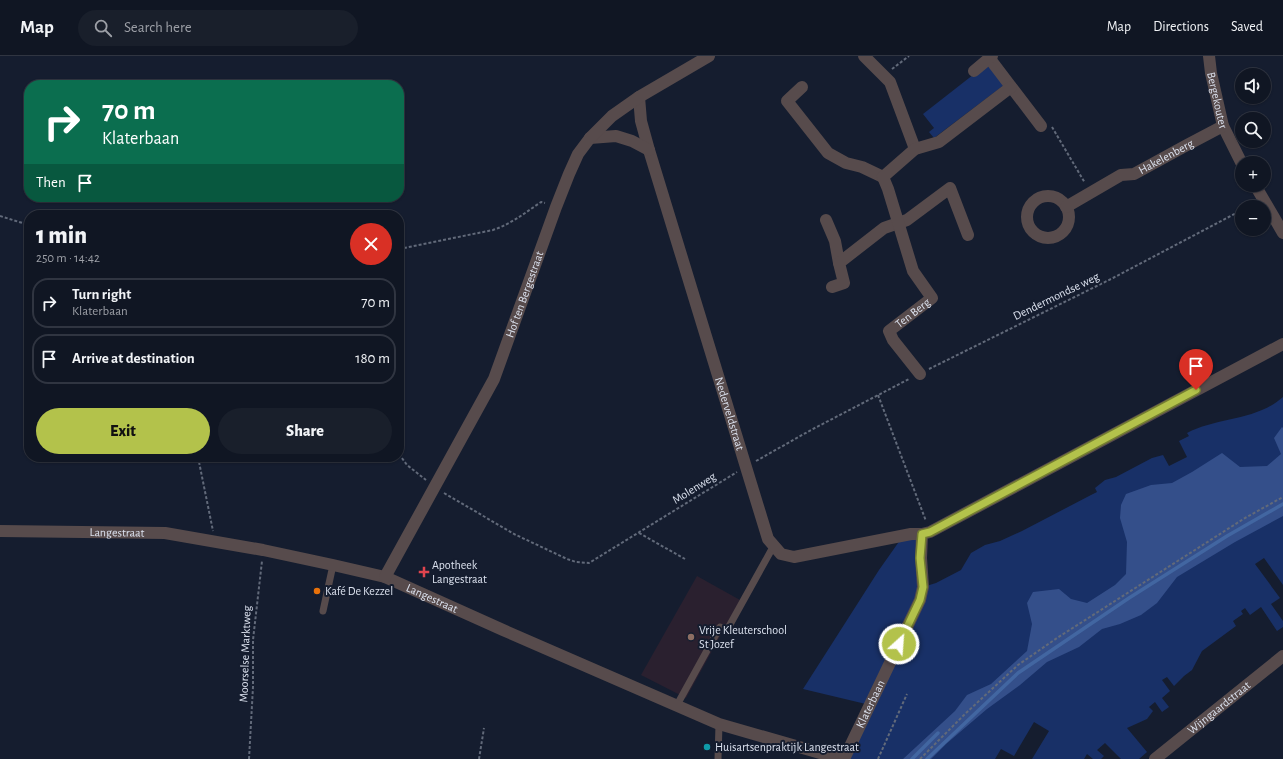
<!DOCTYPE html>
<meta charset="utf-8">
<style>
:root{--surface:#101623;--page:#191f2b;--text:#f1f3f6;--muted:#9c9fa6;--line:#303541;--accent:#b3c24b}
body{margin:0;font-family:"Alegreya Sans",sans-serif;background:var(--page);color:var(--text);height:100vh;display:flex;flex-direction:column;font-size:15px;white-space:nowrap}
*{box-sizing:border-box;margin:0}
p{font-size:13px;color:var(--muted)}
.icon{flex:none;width:22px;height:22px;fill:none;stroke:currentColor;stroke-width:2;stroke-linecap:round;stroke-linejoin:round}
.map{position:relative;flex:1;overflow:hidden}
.panel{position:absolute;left:24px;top:154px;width:380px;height:252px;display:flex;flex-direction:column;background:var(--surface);border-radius:16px;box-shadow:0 1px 3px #0004,0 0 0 1px var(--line)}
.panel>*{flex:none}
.hud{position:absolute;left:24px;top:24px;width:380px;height:122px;border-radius:16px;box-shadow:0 1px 3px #0004,0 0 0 1px var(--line);background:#0b6e4f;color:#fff;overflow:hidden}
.buttons{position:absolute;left:1235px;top:12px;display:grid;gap:8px}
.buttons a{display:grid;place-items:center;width:36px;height:36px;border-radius:50%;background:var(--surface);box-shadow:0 1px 3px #0004,0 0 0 1px var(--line);font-size:20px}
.pin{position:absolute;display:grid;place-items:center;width:34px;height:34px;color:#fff;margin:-41px -17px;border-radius:50% 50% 50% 0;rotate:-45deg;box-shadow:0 0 4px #0007}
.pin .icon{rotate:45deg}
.me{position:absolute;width:44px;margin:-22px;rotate:26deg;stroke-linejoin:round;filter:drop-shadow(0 0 3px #0008)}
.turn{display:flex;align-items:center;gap:14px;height:84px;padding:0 12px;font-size:18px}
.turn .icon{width:52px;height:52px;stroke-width:2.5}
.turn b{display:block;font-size:28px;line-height:34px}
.then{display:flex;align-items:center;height:38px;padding:0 12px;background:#0003;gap:8px;font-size:15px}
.round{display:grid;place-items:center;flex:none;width:42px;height:42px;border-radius:21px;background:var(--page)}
.summary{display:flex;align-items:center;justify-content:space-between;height:68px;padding:0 12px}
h1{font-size:24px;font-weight:800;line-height:30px}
.action{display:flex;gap:8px;margin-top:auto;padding:8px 12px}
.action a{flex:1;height:46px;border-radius:24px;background:var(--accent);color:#111;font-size:16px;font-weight:800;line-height:46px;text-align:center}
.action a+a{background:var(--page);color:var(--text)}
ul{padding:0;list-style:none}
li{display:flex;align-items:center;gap:12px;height:50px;margin:0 8px 6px;padding:0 4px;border:2px solid var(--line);border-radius:16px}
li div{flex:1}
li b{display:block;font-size:15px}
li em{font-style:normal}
header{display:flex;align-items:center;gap:24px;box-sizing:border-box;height:56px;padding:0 20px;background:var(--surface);border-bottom:1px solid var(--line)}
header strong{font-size:19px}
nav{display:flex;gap:22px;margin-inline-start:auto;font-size:14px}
.search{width:280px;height:36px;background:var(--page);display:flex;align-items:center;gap:10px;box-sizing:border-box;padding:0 14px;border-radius:22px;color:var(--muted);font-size:15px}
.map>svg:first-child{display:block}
.education{fill:#2a202f}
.green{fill:#183067}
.forest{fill:#344f8a}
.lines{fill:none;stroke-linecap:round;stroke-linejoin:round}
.stream{stroke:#4266a1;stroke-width:3.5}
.path{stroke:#626a7a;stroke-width:2;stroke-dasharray:3 2;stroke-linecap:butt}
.service{stroke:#574b4c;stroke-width:7}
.minor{stroke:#574b4c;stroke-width:12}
.route-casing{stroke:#747e31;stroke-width:10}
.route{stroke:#b3c24b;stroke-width:7}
.health-dot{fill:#e0444e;stroke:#151d2f;stroke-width:1.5}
.food-dot{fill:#e8710a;stroke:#151d2f;stroke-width:1.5}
.education-dot{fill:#8d6e63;stroke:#151d2f;stroke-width:1.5}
.culture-dot{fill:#0f9aa8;stroke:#151d2f;stroke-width:1.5}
.labels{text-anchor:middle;stroke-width:4;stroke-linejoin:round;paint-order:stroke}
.street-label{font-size:12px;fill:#dbe1ee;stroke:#151d2f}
.poi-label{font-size:12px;fill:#dbe1ee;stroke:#151d2f;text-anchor:start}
</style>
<header>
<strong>Map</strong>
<div class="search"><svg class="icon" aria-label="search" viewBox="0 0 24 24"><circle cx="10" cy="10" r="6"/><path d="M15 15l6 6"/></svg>Search here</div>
<nav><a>Map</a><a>Directions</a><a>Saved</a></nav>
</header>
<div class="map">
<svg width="1283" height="703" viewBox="0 0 1283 703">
<rect width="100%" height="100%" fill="#151d2f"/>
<polygon class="education" points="697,520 740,544 686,642 641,619"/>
<g class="green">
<polygon points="987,8 1004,29 934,82 929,76 934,72 923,58"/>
<path d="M1283,341V529L1264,502L1255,508L1280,542L1271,548L1283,565V571L1277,575L1261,551L1250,559L1245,552L1241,555L1243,558L1233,565L1236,570L1202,595L1192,614L1184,620L1174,630L1167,621L1162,624L1170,635L1162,642L1169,651L1162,656L1155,646L1149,651L1153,655L1147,663L1127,672L1147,696L1139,703H1121L1105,687L1097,694L1104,700L1101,703H1093L1087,698L1084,703H1032L1049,675L1034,666L1014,700L1001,693L995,703H844L870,649L803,633L879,514L903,480L922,478L923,531L936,527L961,514L971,497L985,489L1000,485L1022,475L1091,439L1097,436L1095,432L1105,424L1116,421L1152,402L1163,399L1169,410L1187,401L1179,385L1189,380L1187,377C1217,361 1256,365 1283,341Z"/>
</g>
<polygon class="forest" points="1282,371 1283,372 1283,460 1235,486 1177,521 1157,547 1141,559 1120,568 1102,573 1079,591 1047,606 1020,629 987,653 946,688 931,703 903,703 955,655 967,639 991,628 1027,595 1032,568 1027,547 1033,536 1059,533 1071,543 1087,547 1115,529 1126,518 1127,486 1120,462 1121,449 1126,438 1151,429 1172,427 1192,416 1222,397 1240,411 1267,410 1281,398 1274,382"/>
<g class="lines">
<g class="stream">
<polyline points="912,703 938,677"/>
<polyline points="927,703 1018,617 1129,542 1227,480 1283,448"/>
</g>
<g class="path">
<polyline points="892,13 909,0"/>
<polyline points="1052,71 1085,127"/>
<polyline points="1248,151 1253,148"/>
<polyline points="0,160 29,169"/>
<path d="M399,193L493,174C511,168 525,157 541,146L545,147"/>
<polyline points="929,313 1113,222 1242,154"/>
<polyline points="878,339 926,465"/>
<polyline points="399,398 407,409 426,424"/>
<polyline points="198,401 213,475"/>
<polyline points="756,405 811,374 909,323"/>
<polyline points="444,437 514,478 567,503 576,506 589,507 737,416"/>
<polyline points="639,477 685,503"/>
<polyline points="249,703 253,631 253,584 262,505"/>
<polyline points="479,703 484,672"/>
<polyline points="878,703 907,638"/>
<polyline points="920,703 966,657 1018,609 1057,582 1245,462 1283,441"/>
</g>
<g class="service">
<polyline points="323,555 333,509"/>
<polyline points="677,649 720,571 727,574 773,491"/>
<polyline points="718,703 719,668"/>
</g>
<g class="minor">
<polyline points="864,0 890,26 915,93"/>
<path id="s1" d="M1209,0L1211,17L1223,70L1242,108"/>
<polyline points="990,3 1041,70"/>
<polyline points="974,15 992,0"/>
<polyline points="802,31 787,45 828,97 846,107 862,111 883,121"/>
<path id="s2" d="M639,41L641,65L649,94L768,483L781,498L794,501L911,478H922L930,476L1283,288"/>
<polyline points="590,82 616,80 632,85 649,94"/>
<polyline points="1255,129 1283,177"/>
<circle cx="1048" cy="161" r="21"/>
<path id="s3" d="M1066,151L1121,119L1134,118L1187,89L1223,70"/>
<polyline points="826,164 835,185 839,207"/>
<polyline points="832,231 844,227 839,207 884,172 907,164 950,132 968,179"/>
<path id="s4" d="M920,318L893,284L889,275L932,242L913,215L888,133L883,121L915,93L939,86L1011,31"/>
<path id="s5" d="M0,475L165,477L263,494L333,509L385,521L503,574L719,668L841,703"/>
<path id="s6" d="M385,521L494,323L556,151L569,118L578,98L590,82L612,60L639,41L709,0"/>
<path id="s7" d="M844,703L920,544L923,531L921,502L922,478"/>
<path id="s8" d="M1155,703L1283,600"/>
</g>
</g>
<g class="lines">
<g class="route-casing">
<polyline id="route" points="899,588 920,544 923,531 920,502 922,478 930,476 1196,334"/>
</g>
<use href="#route" class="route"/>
</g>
<path class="health-dot" d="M422 510h4v4h4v4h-4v4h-4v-4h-4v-4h4z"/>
<circle class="food-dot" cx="317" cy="535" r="4"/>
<circle class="education-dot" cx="691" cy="581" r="4"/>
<circle class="culture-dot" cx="707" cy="691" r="4"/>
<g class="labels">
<g class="street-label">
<text dy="4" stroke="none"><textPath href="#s1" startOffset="45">Bergekouter</textPath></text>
<text dy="4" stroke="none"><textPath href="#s3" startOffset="113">Hakelenberg</textPath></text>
<text dy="4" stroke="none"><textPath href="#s6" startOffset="316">Hof ten Bergestraat</textPath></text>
<text transform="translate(1056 240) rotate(-26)" y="4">Dendermondse weg</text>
<text dy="4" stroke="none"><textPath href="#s4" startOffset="83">Ten Berg</textPath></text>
<text dy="4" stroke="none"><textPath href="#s2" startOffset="330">Nederveldstraat</textPath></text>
<text transform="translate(694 432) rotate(-32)" y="4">Molenweg</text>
<text dy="4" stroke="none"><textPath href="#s5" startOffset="117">Langestraat</textPath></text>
<text dy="4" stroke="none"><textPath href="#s5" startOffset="441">Langestraat</textPath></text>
<text transform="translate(245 598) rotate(-88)" y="4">Moorselse Marktweg</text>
<text dy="4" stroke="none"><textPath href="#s7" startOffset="61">Klaterbaan</textPath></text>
<text dy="4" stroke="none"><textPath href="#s8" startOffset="82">Wijngaardstraat</textPath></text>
</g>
<g class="poi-label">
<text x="432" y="513">Apotheek<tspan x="432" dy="14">Langestraat</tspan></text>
<text x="325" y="539">Kafé De Kezzel</text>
<text x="699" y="578">Vrije Kleuterschool<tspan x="699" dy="14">St Jozef</tspan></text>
<text x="715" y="695">Huisartsenpraktijk Langestraat</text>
</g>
</g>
</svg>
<div class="buttons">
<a><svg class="icon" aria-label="sound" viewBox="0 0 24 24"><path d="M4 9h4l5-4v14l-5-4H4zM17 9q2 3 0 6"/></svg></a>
<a><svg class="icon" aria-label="search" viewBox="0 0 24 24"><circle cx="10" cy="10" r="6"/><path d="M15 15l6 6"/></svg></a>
<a>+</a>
<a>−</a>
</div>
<div class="pin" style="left:1196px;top:334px;background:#d93025"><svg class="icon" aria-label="arrive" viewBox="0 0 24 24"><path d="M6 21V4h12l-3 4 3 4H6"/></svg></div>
<svg class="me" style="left:899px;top:588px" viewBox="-20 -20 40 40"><circle r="17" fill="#b3c24b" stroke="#fff" stroke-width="3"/><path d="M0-11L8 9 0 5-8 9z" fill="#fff"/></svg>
<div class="hud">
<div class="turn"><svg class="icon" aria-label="right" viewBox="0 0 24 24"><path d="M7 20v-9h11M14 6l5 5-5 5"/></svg><div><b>70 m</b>Klaterbaan</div></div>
<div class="then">Then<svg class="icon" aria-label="arrive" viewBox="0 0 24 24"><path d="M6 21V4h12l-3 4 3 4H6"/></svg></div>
</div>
<section class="panel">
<div class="summary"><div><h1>1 min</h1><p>250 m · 14:42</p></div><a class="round" style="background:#d93025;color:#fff"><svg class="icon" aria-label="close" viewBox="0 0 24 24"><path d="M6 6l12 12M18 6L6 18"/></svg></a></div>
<ul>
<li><svg class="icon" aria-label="right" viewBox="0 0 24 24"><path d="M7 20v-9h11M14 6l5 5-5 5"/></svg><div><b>Turn right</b><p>Klaterbaan</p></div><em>70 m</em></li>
<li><svg class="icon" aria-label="arrive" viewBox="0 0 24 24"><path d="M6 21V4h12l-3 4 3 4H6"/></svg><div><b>Arrive at destination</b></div><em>180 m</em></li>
</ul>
<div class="action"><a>Exit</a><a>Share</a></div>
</section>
</div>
